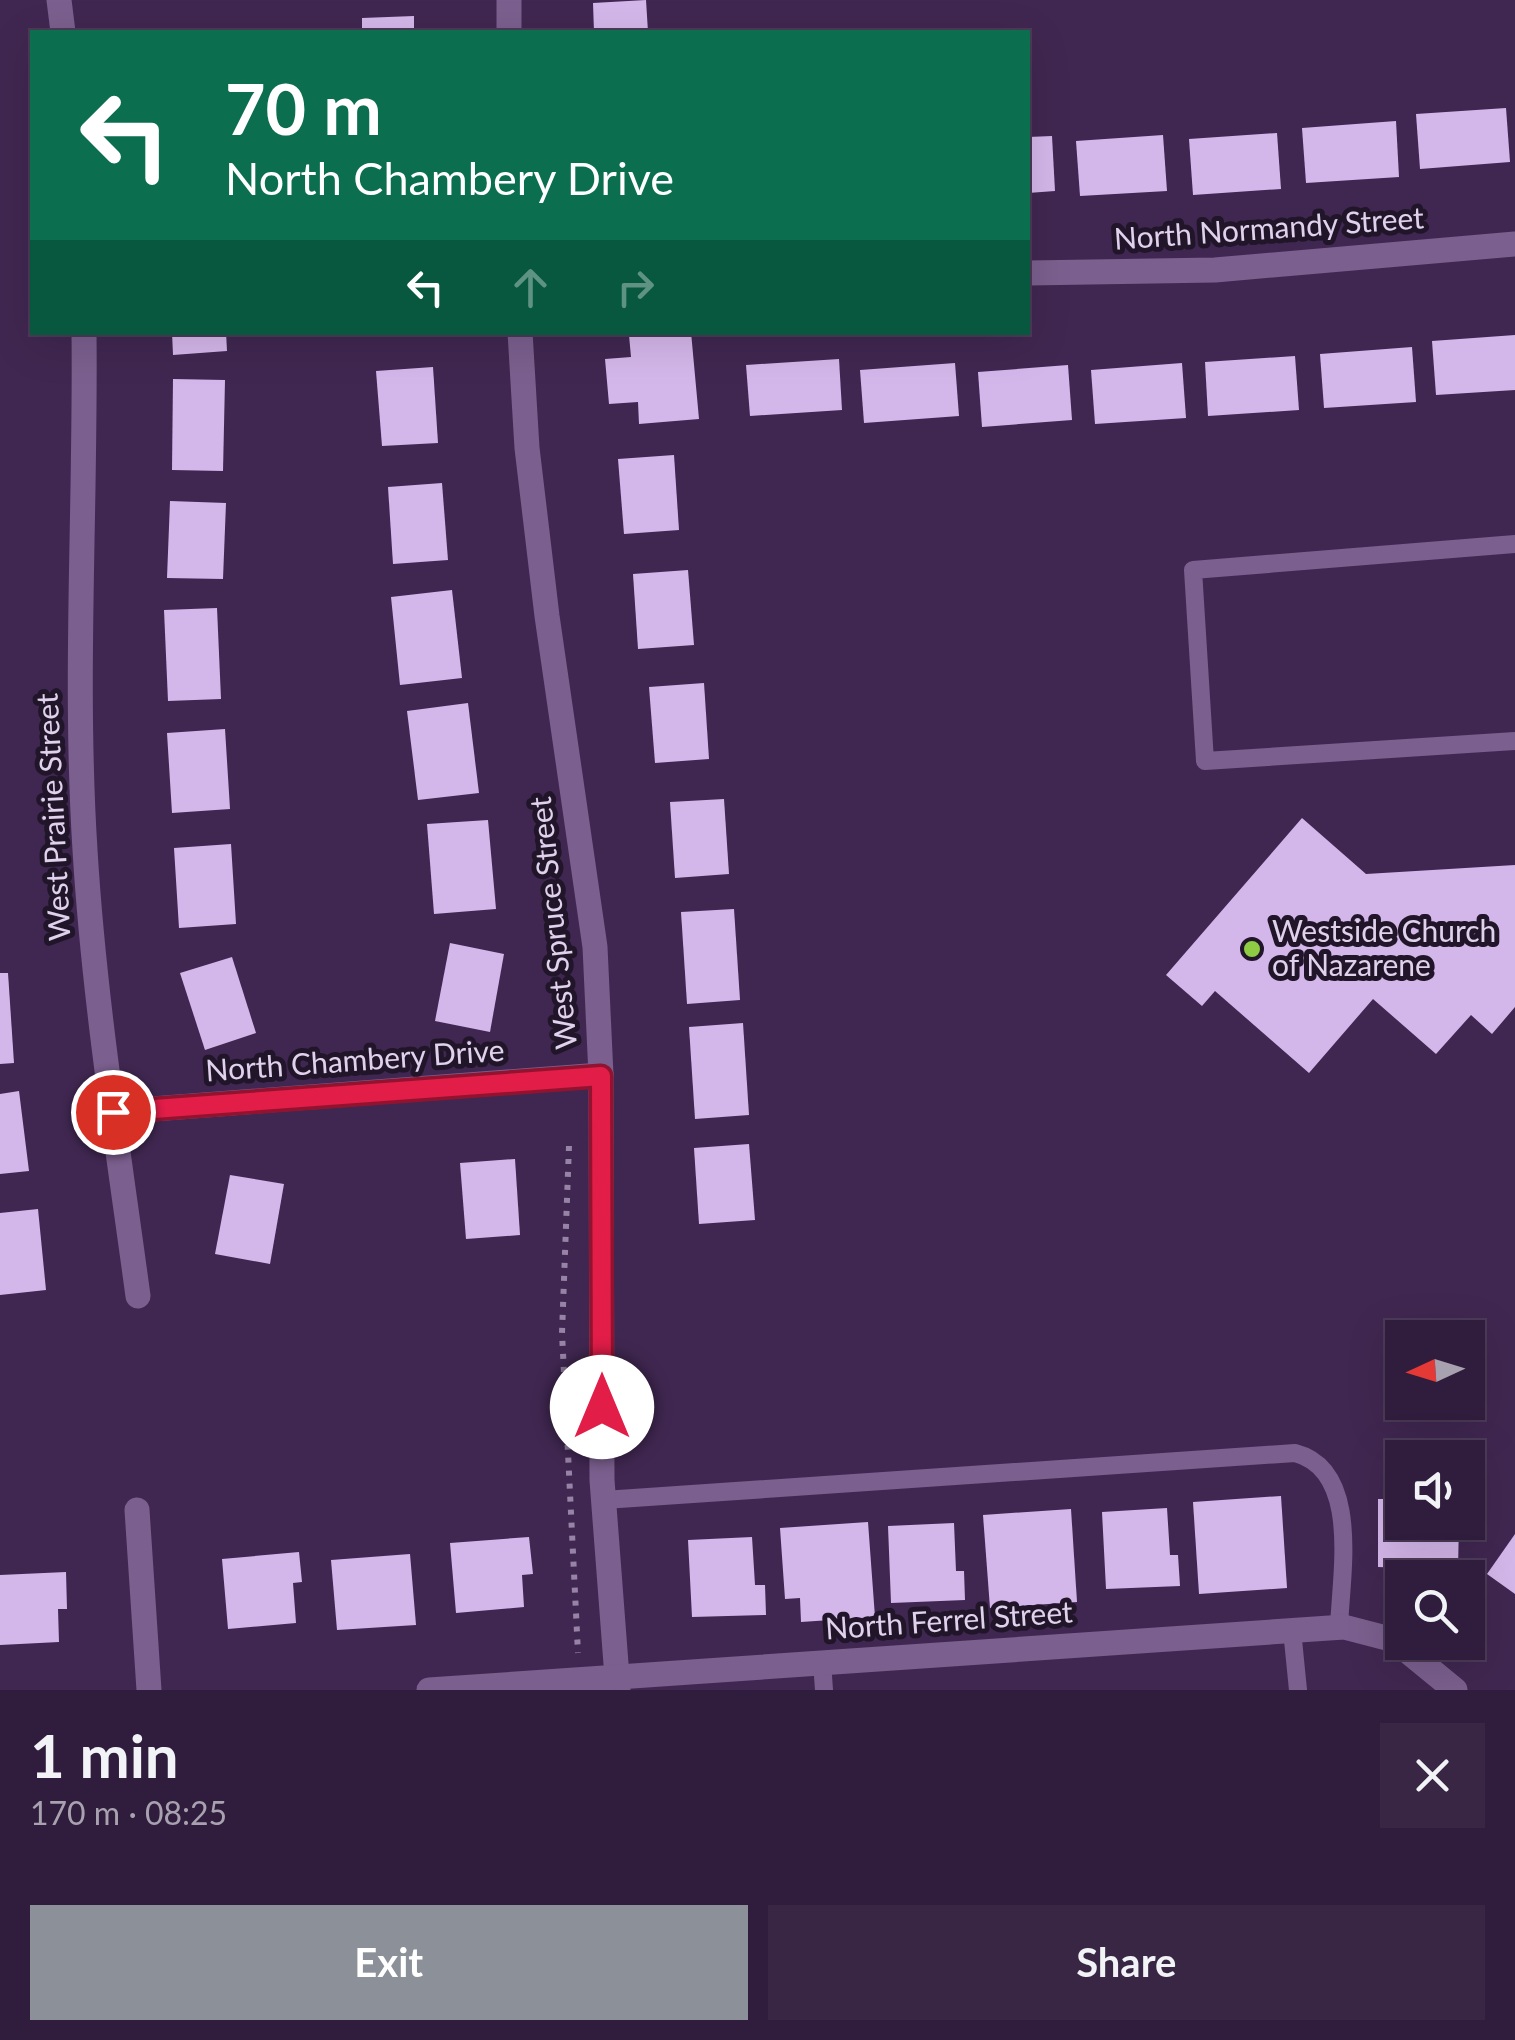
<!DOCTYPE html>
<meta charset="utf-8">
<style>
:root{--surface:#301d3d;--page:#382644;--text:#f1f3f6;--muted:#a8a2b0;--line:#4b3b57;--accent:#8c9099}
body{margin:0;font-family:Lato,sans-serif;background:var(--page);color:var(--text);height:100vh;display:flex;flex-direction:column;font-size:38px;white-space:nowrap}
*{box-sizing:border-box;margin:0}
p{font-size:32px;color:var(--muted)}
.icon{flex:none;width:55px;height:55px;fill:none;stroke:currentColor;stroke-width:2;stroke-linecap:round;stroke-linejoin:round}
.map{position:relative;height:1690px;overflow:hidden}
.side{display:flex;flex-direction:column;background:var(--surface);flex:1}
.side>*{flex:none}
.hud{position:absolute;left:30px;top:30px;width:1000px;height:305px;border-radius:0px;box-shadow:0 10px 40px #0002,0 0 0 2px var(--line);background:#0b6e4f;color:#fff;overflow:hidden}
.needle{width:65px;rotate:266deg}
.fabs{position:absolute;left:1385px;top:1320px;display:grid;gap:20px}
.fabs a{display:grid;place-items:center;width:100px;height:100px;border-radius:0px;background:var(--surface);box-shadow:0 10px 40px #0002,0 0 0 2px var(--line);font-size:50px}
.pin{position:absolute;display:grid;place-items:center;width:85px;height:85px;color:#fff;margin:-42px;border:5px solid #fff;border-radius:50%;box-shadow:0 2px 10px #0007}
.me{position:absolute;width:110px;margin:-55px;rotate:0deg;stroke-linejoin:round;filter:drop-shadow(0 0 8px #0008)}
.turn{display:flex;align-items:center;gap:35px;height:210px;padding:0 30px;font-size:45px}
.turn .icon{width:130px;height:130px;stroke-width:2.5}
.turn b{display:block;font-size:70px;line-height:85px}
.lanes{display:flex;align-items:center;height:95px;padding:0 30px;background:#0003;justify-content:center;gap:50px;direction:ltr}
.lanes .off{opacity:.35}
.round{display:grid;place-items:center;flex:none;width:105px;height:105px;border-radius:0px;background:var(--page)}
.head{display:flex;align-items:center;justify-content:space-between;height:170px;padding:0 30px}
h1{font-size:60px;font-weight:700;line-height:75px}
.cta{display:flex;gap:20px;margin-top:auto;padding:20px 30px}
.cta a{flex:1;height:115px;border-radius:0px;background:var(--accent);color:#fff;font-size:40px;font-weight:700;line-height:115px;text-align:center}
.cta a+a{background:var(--page);color:var(--text)}
.map>svg:first-child{display:block}
.building{fill:#d4b7ea}
.lines{fill:none;stroke-linecap:round;stroke-linejoin:round}
.path{stroke:#9783a5;stroke-width:6;stroke-dasharray:5 8;stroke-linecap:butt}
.service{stroke:#7b5f8e;stroke-width:18}
.minor{stroke:#7b5f8e;stroke-width:25}
.route-casing{stroke:#92132f;stroke-width:25}
.route{stroke:#e11d48;stroke-width:18}
.poi-dot{fill:#8ecd43;stroke:#211629;stroke-width:4}
.labels{text-anchor:middle;stroke-width:10;stroke-linejoin:round;paint-order:stroke}
.street-label{font-size:30px;fill:#e0d1ec;stroke:#211629}
.poi-label{font-size:30px;fill:#e0d1ec;stroke:#211629;text-anchor:start}
</style>
<div class="map">
<svg width="1515" height="1690" viewBox="0 0 1515 1690">
<rect width="100%" height="100%" fill="#402751"/>
<g class="building">
<polygon points="646,0 648,32 594,32 593,3"/>
<polygon points="414,16 414,32 362,32 362,18"/>
<polygon points="1506,108 1510,162 1420,169 1416,114"/>
<polygon points="1396,121 1399,177 1306,183 1302,128"/>
<polygon points="1277,133 1281,189 1193,195 1189,139"/>
<polygon points="1163,135 1167,191 1080,196 1076,141"/>
<polygon points="1052,136 1055,191 1028,193 1028,137"/>
<polygon points="172,332 226,332 227,351 173,355"/>
<polygon points="691,332 699,419 639,424 638,402 609,404 605,359 631,357 629,335"/>
<polygon points="1515,335 1515,390 1436,395 1432,341"/>
<polygon points="1412,347 1416,402 1324,408 1320,354"/>
<polygon points="1295,356 1299,410 1208,416 1205,362"/>
<polygon points="839,359 842,410 750,416 746,365"/>
<polygon points="955,363 959,416 864,423 860,370"/>
<polygon points="1182,363 1186,418 1095,424 1091,370"/>
<polygon points="1068,365 1072,420 982,427 978,372"/>
<polygon points="433,367 438,443 382,446 376,371"/>
<polygon points="173,379 225,380 223,471 172,470"/>
<polygon points="674,455 679,530 624,534 618,459"/>
<polygon points="442,483 448,560 393,564 388,487"/>
<polygon points="170,501 226,503 223,579 167,578"/>
<polygon points="688,570 694,645 638,649 633,574"/>
<polygon points="452,590 462,678 400,685 391,597"/>
<polygon points="217,608 221,699 168,701 164,610"/>
<polygon points="704,683 709,759 655,763 649,687"/>
<polygon points="468,703 479,793 418,800 407,711"/>
<polygon points="225,729 230,809 172,813 167,733"/>
<polygon points="724,799 729,874 675,878 670,802"/>
<polygon points="1302,818 1366,874 1515,865 1515,1007 1492,1034 1471,1015 1436,1054 1373,999 1309,1073 1215,991 1202,1006 1166,975"/>
<polygon points="488,820 496,909 434,914 427,824"/>
<polygon points="231,844 236,924 179,928 174,848"/>
<polygon points="734,909 740,1000 687,1004 681,912"/>
<polygon points="450,943 504,954 490,1032 435,1021"/>
<polygon points="232,957 256,1033 205,1050 180,973"/>
<polygon points="0,973 8,973 14,1063 0,1064"/>
<polygon points="743,1023 749,1115 695,1119 689,1027"/>
<polygon points="19,1091 29,1171 0,1174 0,1094"/>
<polygon points="749,1144 755,1220 699,1224 694,1148"/>
<polygon points="515,1159 520,1235 466,1239 460,1163"/>
<polygon points="230,1175 284,1184 270,1264 215,1254"/>
<polygon points="38,1209 46,1290 0,1295 0,1213"/>
<polygon points="1281,1496 1287,1588 1199,1594 1193,1502"/>
<polygon points="1378,1499 1402,1499 1402,1522 1459,1522 1458,1570 1378,1567"/>
<polygon points="1167,1508 1170,1555 1178,1555 1180,1586 1106,1589 1102,1512"/>
<polygon points="1071,1509 1077,1602 990,1608 983,1515"/>
<polygon points="868,1522 875,1617 801,1622 800,1598 785,1599 780,1528"/>
<polygon points="954,1523 956,1571 964,1571 965,1600 891,1603 888,1526"/>
<polygon points="1515,1534 1515,1594 1487,1574"/>
<polygon points="529,1537 533,1574 522,1575 524,1607 456,1613 450,1543"/>
<polygon points="752,1537 755,1585 765,1585 766,1615 692,1617 688,1540"/>
<polygon points="299,1552 302,1582 293,1583 296,1623 228,1629 222,1559"/>
<polygon points="410,1554 416,1625 337,1630 331,1560"/>
<polygon points="66,1572 67,1609 58,1609 59,1642 0,1645 0,1575"/>
</g>
<g class="lines">
<polyline class="path" points="569,1146 562,1333 578,1653"/>
<g class="service">
<polyline points="1515,544 1193,570 1205,761 1515,741"/>
<path d="M604,1500L1295,1453C1361,1470 1341,1574 1339,1627"/>
<polyline points="1292,1630 1298,1690"/>
<polyline points="822,1662 824,1690"/>
</g>
<g class="minor">
<polyline points="59,0 63,32"/>
<polyline points="509,32 509,0"/>
<polyline points="1028,273 1215,270 1515,244"/>
<path d="M84,332C86,505 74,677 85,850C94,999 118,1148 138,1296"/>
<polyline points="520,332 527,448 547,616 595,947 601,1075 602,1480 618,1690"/>
<polyline points="113,1112 601,1075"/>
<polyline points="137,1510 149,1690"/>
<polyline points="429,1690 1344,1627 1394,1640 1455,1690"/>
</g>
</g>
<g class="lines">
<g class="route-casing">
<polyline id="route" points="113,1112 601,1076 602,1407"/>
</g>
<use href="#route" class="route"/>
</g>
<circle class="poi-dot" cx="1252" cy="949" r="10"/>
<g class="labels">
<g class="street-label">
<text transform="translate(1269 229) rotate(-4)" y="10">North Normandy Street</text>
<text transform="translate(54 817) rotate(-93)" y="10">West Prairie Street</text>
<text transform="translate(554 923) rotate(-96)" y="10">West Spruce Street</text>
<text transform="translate(355 1061) rotate(-4)" y="10">North Chambery Drive</text>
<text transform="translate(949 1621) rotate(-4)" y="10">North Ferrel Street</text>
</g>
<g class="poi-label">
<text x="1272" y="942">Westside Church<tspan x="1272" dy="34">of Nazarene</tspan></text>
</g>
</g>
</svg>
<div class="fabs">
<a><svg class="needle" viewBox="-14 -14 28 28"><path d="M0-13l5 13h-10z" fill="#e53935"/><path d="M0 13l5-13h-10z" fill="#a8a2b0"/></svg></a>
<a><svg class="icon" aria-label="sound" viewBox="0 0 24 24"><path d="M4 9h4l5-4v14l-5-4H4zM17 9q2 3 0 6"/></svg></a>
<a><svg class="icon" aria-label="search" viewBox="0 0 24 24"><circle cx="10" cy="10" r="6"/><path d="M15 15l6 6"/></svg></a>
</div>
<div class="pin" style="left:113px;top:1112px;background:#d93025"><svg class="icon" aria-label="arrive" viewBox="0 0 24 24"><path d="M6 21V4h12l-3 4 3 4H6"/></svg></div>
<svg class="me" style="left:602px;top:1407px" viewBox="-20 -20 40 40"><circle r="19" fill="#fff"/><path d="M0-13L10 11 0 6-10 11z" fill="#e11d48"/></svg>
<div class="hud">
<div class="turn"><svg class="icon" aria-label="left" viewBox="0 0 24 24"><path d="M17 20v-9H6M10 6l-5 5 5 5"/></svg><div><b>70 m</b>North Chambery Drive</div></div>
<div class="lanes"><svg class="icon" aria-label="left" viewBox="0 0 24 24"><path d="M17 20v-9H6M10 6l-5 5 5 5"/></svg><svg class="icon off" aria-label="ahead" viewBox="0 0 24 24"><path d="M12 20V5M6 11l6-6 6 6"/></svg><svg class="icon off" aria-label="right" viewBox="0 0 24 24"><path d="M7 20v-9h11M14 6l5 5-5 5"/></svg></div>
</div>
</div>
<section class="side">
<div class="head"><div><h1>1 min</h1><p>170 m · 08:25</p></div><a class="round"><svg class="icon" aria-label="close" viewBox="0 0 24 24"><path d="M6 6l12 12M18 6L6 18"/></svg></a></div>
<div class="cta"><a>Exit</a><a>Share</a></div>
</section>
